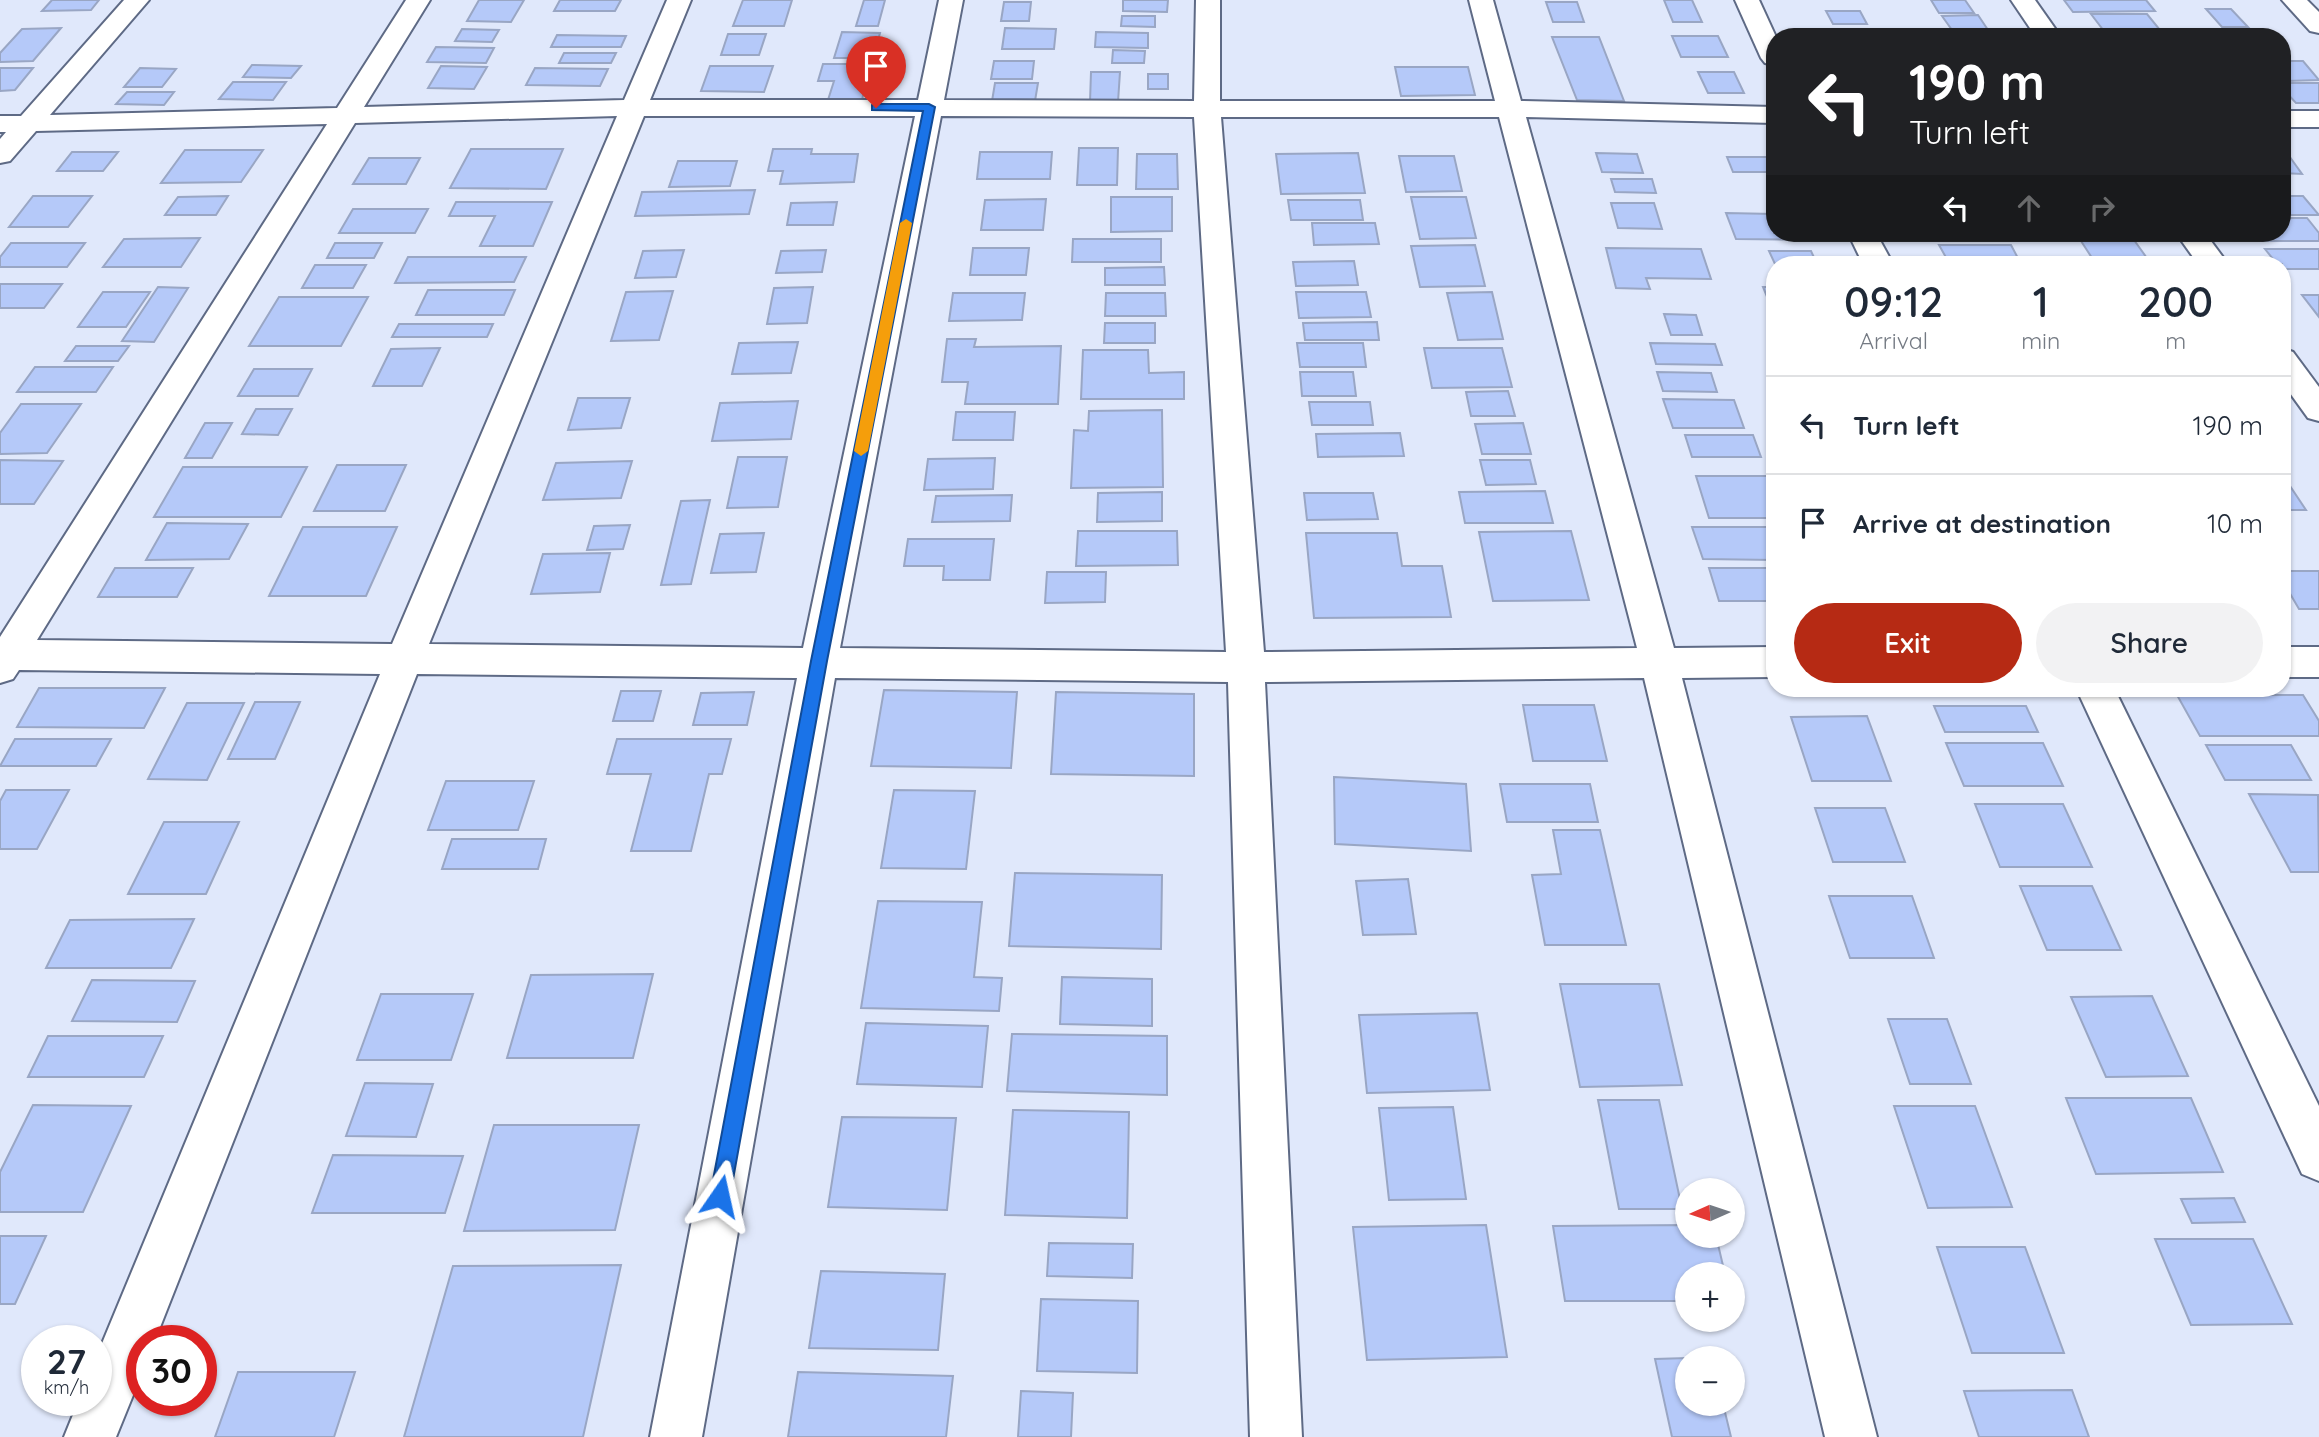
<!DOCTYPE html>
<meta charset="utf-8">
<style>
:root{--surface:#fff;--page:#f2f2f3;--text:#1f2937;--muted:#747a83;--line:#e0e1e3;--accent:#b62a14}
body{margin:0;font-family:Quicksand,sans-serif;background:var(--page);color:var(--text);height:100vh;display:flex;flex-direction:column;font-size:26px;white-space:nowrap}
*{box-sizing:border-box;margin:0}
p{font-size:23px;color:var(--muted)}
.icon{flex:none;width:38px;height:38px;fill:none;stroke:currentColor;stroke-width:2;stroke-linecap:round;stroke-linejoin:round}
.map{position:relative;flex:1;overflow:hidden}
.details{position:absolute;left:1766px;top:256px;width:525px;height:441px;display:flex;flex-direction:column;background:var(--surface);border-radius:28px;box-shadow:0 2px 5px #0004}
.details>*{flex:none}
.top-card{position:absolute;left:1766px;top:28px;width:525px;height:214px;border-radius:28px;box-shadow:0 2px 5px #0004;background:#202124;color:#fff;overflow:hidden}
.needle{width:46px;rotate:267deg}
.buttons{position:absolute;left:1675px;top:1178px;display:grid;gap:14px}
.buttons a{display:grid;place-items:center;width:70px;height:70px;border-radius:50%;background:var(--surface);box-shadow:0 2px 5px #0004;font-size:35px}
.speed{position:absolute;left:21px;top:1325px;display:flex;gap:14px;font-size:35px;font-weight:700;text-align:center}
.speed>*{display:grid;place-content:center;width:91px;height:91px;border-radius:50%;background:var(--surface);box-shadow:0 2px 5px #0004;line-height:1}
.speed small{font-size:18px;font-weight:400}
.speed .limit{border:10px solid #d22;background:#fff;color:#111}
.pin{position:absolute;display:grid;place-items:center;width:60px;height:60px;color:#fff;margin:-72px -30px;border-radius:50% 50% 50% 0;rotate:-45deg;box-shadow:0 0 7px #0007}
.pin .icon{rotate:45deg}
.me{position:absolute;width:77px;margin:-38px;rotate:11deg;stroke-linejoin:round;filter:drop-shadow(0 0 5px #0008)}
.turn{display:flex;align-items:center;gap:24px;height:147px;padding:0 28px;font-size:32px}
.turn .icon{width:91px;height:91px;stroke-width:2.5}
.turn b{display:block;font-size:49px;line-height:60px}
.lanes{display:flex;align-items:center;height:66px;padding:0 28px;background:#0003;justify-content:center;gap:35px;direction:ltr}
.lanes .off{opacity:.35}
.eta{display:flex;justify-content:space-evenly;align-items:center;height:119px;text-align:center}
.eta b{font-size:42px;font-weight:600;line-height:49px}
.button{display:flex;gap:14px;margin-top:auto;padding:14px 28px}
.button a{flex:1;height:80px;border-radius:42px;background:var(--accent);color:#fff;font-size:28px;font-weight:600;line-height:80px;text-align:center}
.button a+a{background:var(--page);color:var(--text)}
ul{padding:0;list-style:none}
li{display:flex;align-items:center;gap:21px;height:98px;padding:0 28px;border-top:2px solid var(--line)}
li div{flex:1}
li b{display:block;font-size:26px}
li em{font-style:normal}
.map>svg:first-child{display:block}
.building{fill:#b5c9f9;stroke:#99a6c4;stroke-width:2}
.lines{fill:none;stroke-linecap:round;stroke-linejoin:round}
.street-casing{stroke:#5e6a85;stroke-width:4}
.street{fill:#fff;fill-rule:evenodd}
.route{fill:#1a73e8;stroke:#114b97;stroke-width:2}
.slow{fill:#f59e0b}
</style>
<div class="map">
<svg width="2319" height="1437" viewBox="0 0 2319 1437">
<rect width="100%" height="100%" fill="#e0e8fb"/>
<g class="building">
<polygon points="52,0 99,0 91,10 42,11"/>
<polygon points="479,0 524,0 511,22 467,21"/>
<polygon points="560,0 621,0 615,11 554,11"/>
<polygon points="743,0 792,0 784,26 733,26"/>
<polygon points="864,0 885,0 878,26 856,26"/>
<polygon points="1123,0 1168,0 1167,12 1123,11"/>
<polygon points="1664,0 1692,0 1702,22 1673,22"/>
<polygon points="1931,0 1965,0 1974,13 1939,13"/>
<polygon points="2064,0 2146,0 2155,11 2073,12"/>
<polygon points="1004,2 1031,2 1029,21 1001,21"/>
<polygon points="1546,2 1577,2 1584,22 1553,22"/>
<polygon points="2206,9 2231,9 2248,27 2222,27"/>
<polygon points="1826,11 1860,11 1867,24 1833,24"/>
<polygon points="2091,14 2147,14 2160,30 2104,31"/>
<polygon points="1978,15 1988,30 1952,30 1942,16"/>
<polygon points="1122,16 1155,16 1155,27 1121,26"/>
<polygon points="61,28 33,61 0,62 0,53 22,29"/>
<polygon points="1005,28 1056,29 1054,49 1002,49"/>
<polygon points="462,29 499,30 492,42 455,41"/>
<polygon points="842,32 880,33 873,58 834,58"/>
<polygon points="1096,32 1148,33 1148,48 1095,47"/>
<polygon points="1938,32 1977,32 1980,37 1941,37"/>
<polygon points="2221,32 2259,32 2263,37 2225,37"/>
<polygon points="728,34 766,34 759,55 721,55"/>
<polygon points="557,35 626,36 621,47 551,47"/>
<polygon points="1672,36 1718,36 1728,57 1681,57"/>
<polygon points="1552,37 1599,37 1624,101 1577,100"/>
<polygon points="436,47 494,48 486,63 427,62"/>
<polygon points="1113,50 1145,51 1144,63 1112,63"/>
<polygon points="564,53 616,53 611,63 559,63"/>
<polygon points="994,61 1034,61 1032,79 991,79"/>
<polygon points="2282,61 2303,61 2319,80 2287,81 2282,76"/>
<polygon points="823,64 888,64 884,82 866,82 862,100 828,100 834,81 818,81"/>
<polygon points="252,65 301,66 291,78 243,77"/>
<polygon points="441,66 487,67 474,89 428,88"/>
<polygon points="710,66 773,66 764,92 701,91"/>
<polygon points="1395,67 1468,67 1475,95 1401,96"/>
<polygon points="0,68 33,68 15,90 0,91"/>
<polygon points="140,68 176,69 162,87 124,87"/>
<polygon points="535,68 608,69 600,86 526,85"/>
<polygon points="1091,72 1120,72 1118,102 1090,102"/>
<polygon points="1698,72 1734,72 1744,93 1708,93"/>
<rect x="1148" y="74" width="20" height="15"/>
<polygon points="233,82 286,82 273,100 219,99"/>
<polygon points="995,83 1038,83 1035,101 992,101"/>
<polygon points="2282,83 2319,83 2319,103 2296,103 2282,88"/>
<polygon points="127,92 174,92 164,105 116,104"/>
<polygon points="2282,146 2302,174 2282,173"/>
<polygon points="1079,148 1118,148 1117,185 1077,185"/>
<polygon points="471,149 563,149 546,189 450,188"/>
<polygon points="773,149 812,149 811,154 858,154 854,182 780,184 783,171 768,171"/>
<polygon points="185,150 263,150 241,182 161,183"/>
<polygon points="72,152 118,152 103,171 57,171"/>
<polygon points="980,152 1052,152 1050,179 977,179"/>
<polygon points="1358,153 1365,193 1281,194 1276,154"/>
<polygon points="1596,153 1637,154 1643,173 1602,172"/>
<polygon points="1137,154 1177,154 1178,189 1136,189"/>
<polygon points="1399,156 1454,156 1462,191 1406,192"/>
<polygon points="1727,157 1771,157 1774,172 1733,172"/>
<polygon points="369,158 420,158 406,184 353,184"/>
<polygon points="678,161 737,161 730,186 669,187"/>
<polygon points="1611,179 1652,179 1656,193 1615,192"/>
<polygon points="755,190 749,214 635,216 642,192"/>
<polygon points="33,196 92,196 68,227 9,227"/>
<polygon points="228,196 216,215 165,215 178,197"/>
<polygon points="2282,196 2303,196 2319,215 2282,215"/>
<polygon points="1111,197 1172,197 1172,231 1111,232"/>
<polygon points="1411,197 1466,197 1476,238 1420,239"/>
<polygon points="1046,199 1043,230 981,230 985,200"/>
<polygon points="1288,200 1360,200 1363,220 1291,220"/>
<polygon points="456,202 552,202 533,246 480,246 495,216 449,216"/>
<polygon points="837,202 833,225 787,225 791,203"/>
<polygon points="1611,203 1654,203 1662,229 1618,228"/>
<polygon points="353,209 428,209 415,233 339,233"/>
<polygon points="1726,213 1774,214 1774,233 1818,233 1821,240 1736,239"/>
<polygon points="2282,218 2307,218 2319,233 2319,241 2256,241 2250,233 2282,233"/>
<polygon points="1312,223 1375,223 1379,244 1314,245"/>
<polygon points="1930,233 2002,233 2006,241 1934,240"/>
<polygon points="200,238 181,267 103,267 124,239"/>
<polygon points="1073,239 1161,239 1161,262 1072,262"/>
<polygon points="2134,240 2149,261 2094,261 2081,241"/>
<polygon points="11,243 85,243 67,267 0,267 0,257"/>
<polygon points="335,243 382,243 374,258 327,258"/>
<polygon points="1475,245 1485,286 1420,287 1411,246"/>
<polygon points="1939,245 2011,245 2020,262 1948,261"/>
<polygon points="973,248 1029,248 1026,275 970,275"/>
<polygon points="1606,248 1701,249 1711,279 1646,278 1650,289 1616,288"/>
<polygon points="2265,249 2319,249 2319,269 2282,269 2282,264 2277,264"/>
<polygon points="684,250 676,277 635,278 643,251"/>
<polygon points="826,250 822,272 776,273 781,251"/>
<polygon points="1769,251 1811,251 1817,264 1775,264"/>
<polygon points="408,257 526,257 514,282 395,283"/>
<polygon points="1354,261 1358,285 1296,286 1293,262"/>
<polygon points="315,265 366,265 353,288 302,288"/>
<polygon points="1164,267 1165,285 1105,285 1105,268"/>
<polygon points="0,284 62,284 44,308 0,308"/>
<polygon points="158,287 188,288 154,342 122,341"/>
<polygon points="813,287 807,323 767,324 774,288"/>
<polygon points="1763,287 1774,287 1774,309 1772,309"/>
<polygon points="428,290 515,290 504,315 416,315"/>
<polygon points="673,291 659,340 611,341 626,292"/>
<polygon points="103,292 150,292 126,327 78,327"/>
<polygon points="1296,292 1366,292 1371,317 1299,318"/>
<polygon points="1492,292 1503,339 1458,340 1447,293"/>
<polygon points="953,293 1025,293 1022,320 949,321"/>
<polygon points="1106,293 1165,293 1166,316 1105,316"/>
<polygon points="2302,295 2319,295 2319,317"/>
<polygon points="279,297 368,297 341,346 249,346"/>
<polygon points="1664,314 1696,315 1702,335 1671,335"/>
<polygon points="1377,322 1379,340 1305,340 1303,323"/>
<polygon points="1105,323 1155,323 1155,343 1104,343"/>
<polygon points="399,324 493,324 487,337 392,337"/>
<polygon points="947,339 976,339 974,347 1061,346 1058,404 965,404 968,382 942,382"/>
<polygon points="798,342 791,373 732,374 739,343"/>
<polygon points="1297,343 1363,343 1366,367 1300,367"/>
<polygon points="1650,343 1715,344 1722,365 1656,364"/>
<polygon points="76,346 129,346 118,361 65,361"/>
<polygon points="440,348 422,386 373,386 391,349"/>
<polygon points="1424,348 1502,348 1512,387 1432,388"/>
<polygon points="1083,350 1148,350 1149,373 1184,372 1184,399 1081,399"/>
<polygon points="35,367 113,367 96,392 17,392"/>
<polygon points="254,369 312,369 298,396 238,396"/>
<polygon points="1300,372 1353,372 1356,396 1302,396"/>
<polygon points="1657,372 1711,373 1717,392 1663,391"/>
<polygon points="1508,391 1515,416 1471,416 1466,392"/>
<polygon points="578,398 630,398 621,428 568,430"/>
<polygon points="1663,399 1734,400 1744,428 1673,428"/>
<polygon points="798,401 791,439 712,441 720,403"/>
<polygon points="1309,402 1370,402 1373,425 1312,425"/>
<polygon points="21,404 81,404 47,453 0,454 0,433"/>
<polygon points="256,409 292,409 278,435 242,434"/>
<polygon points="1162,410 1163,487 1071,488 1074,430 1088,431 1089,411"/>
<polygon points="956,412 1015,412 1013,440 953,440"/>
<polygon points="205,423 232,423 212,458 185,458"/>
<polygon points="1523,423 1531,454 1482,454 1475,424"/>
<polygon points="1400,433 1404,456 1318,457 1316,434"/>
<polygon points="1685,435 1753,435 1761,457 1692,457"/>
<polygon points="738,457 787,457 778,507 727,508"/>
<polygon points="995,458 993,489 924,490 928,459"/>
<polygon points="0,460 63,461 34,504 0,504"/>
<polygon points="1480,460 1530,460 1536,484 1486,485"/>
<polygon points="632,461 621,498 543,500 556,463"/>
<polygon points="337,465 406,465 385,511 314,511"/>
<polygon points="183,467 307,467 281,517 154,517"/>
<polygon points="1696,476 1774,476 1774,518 1709,518"/>
<polygon points="2282,486 2290,486 2306,510 2282,510"/>
<polygon points="1545,491 1553,523 1465,523 1459,492"/>
<polygon points="1162,492 1162,521 1097,522 1098,493"/>
<polygon points="1304,493 1373,493 1378,519 1307,520"/>
<polygon points="1012,495 1010,521 932,522 936,496"/>
<polygon points="710,500 691,584 661,585 681,501"/>
<polygon points="167,523 248,524 229,559 146,560"/>
<polygon points="630,525 623,549 587,550 594,526"/>
<polygon points="303,527 397,527 366,596 269,596"/>
<polygon points="1692,527 1774,527 1774,560 1703,559"/>
<polygon points="1078,531 1177,531 1178,565 1076,566"/>
<polygon points="1571,531 1589,600 1493,601 1479,532"/>
<polygon points="764,533 756,572 711,573 720,534"/>
<polygon points="1306,533 1397,533 1402,566 1442,566 1451,617 1314,618"/>
<polygon points="908,539 994,539 990,580 943,580 944,566 904,566"/>
<polygon points="610,553 600,592 531,594 543,554"/>
<polygon points="115,568 193,568 177,597 98,597"/>
<polygon points="1709,568 1774,568 1774,601 1719,601"/>
<polygon points="2282,571 2319,571 2319,609 2299,609 2282,580"/>
<polygon points="1047,572 1106,572 1105,602 1045,603"/>
<polygon points="39,688 165,688 144,728 17,727"/>
<polygon points="884,690 1017,692 1011,768 871,766"/>
<polygon points="621,691 661,691 653,721 613,721"/>
<polygon points="754,692 747,725 693,725 701,693"/>
<polygon points="1056,692 1194,694 1194,776 1051,774"/>
<polygon points="2177,695 2303,695 2319,721 2319,736 2200,736"/>
<polygon points="255,702 300,702 275,759 228,759"/>
<polygon points="187,703 244,703 207,780 148,779"/>
<polygon points="1523,705 1594,705 1607,761 1533,761"/>
<polygon points="1934,706 2026,706 2038,732 1945,732"/>
<polygon points="1867,716 1891,781 1812,781 1791,717"/>
<polygon points="15,739 111,739 96,766 0,766"/>
<polygon points="617,739 731,739 722,774 709,774 691,851 631,851 651,774 607,774"/>
<polygon points="1946,743 2043,743 2063,786 1964,786"/>
<polygon points="2206,745 2291,745 2311,780 2225,780"/>
<polygon points="1334,777 1466,784 1471,851 1335,844"/>
<polygon points="446,781 534,781 518,830 428,830"/>
<polygon points="1500,784 1590,784 1598,822 1507,822"/>
<polygon points="6,790 69,790 37,849 0,849 0,801"/>
<polygon points="894,790 975,791 966,869 881,868"/>
<polygon points="2249,794 2318,795 2319,872 2291,872"/>
<polygon points="1975,804 2063,804 2092,867 2000,867"/>
<polygon points="1815,808 1885,808 1905,862 1833,862"/>
<polygon points="164,822 239,822 206,894 128,894"/>
<polygon points="1553,830 1600,830 1626,945 1545,945 1532,875 1561,874"/>
<polygon points="452,839 546,839 538,869 442,869"/>
<polygon points="1015,873 1162,875 1161,949 1009,946"/>
<polygon points="1408,879 1416,934 1363,935 1356,881"/>
<polygon points="2020,886 2092,886 2121,950 2047,950"/>
<polygon points="1829,896 1912,896 1934,958 1850,958"/>
<polygon points="878,901 982,902 974,977 1002,978 999,1011 861,1008"/>
<polygon points="194,919 171,968 46,968 70,920"/>
<polygon points="653,974 633,1058 507,1058 531,975"/>
<polygon points="1062,977 1152,979 1152,1026 1060,1024"/>
<polygon points="92,980 195,981 177,1022 72,1021"/>
<polygon points="1560,984 1659,984 1682,1085 1580,1087"/>
<polygon points="381,994 473,994 451,1060 357,1060"/>
<polygon points="2152,996 2188,1076 2106,1077 2071,997"/>
<polygon points="1477,1013 1490,1090 1367,1093 1359,1015"/>
<polygon points="1888,1019 1947,1019 1971,1084 1910,1084"/>
<polygon points="866,1023 988,1026 982,1087 857,1084"/>
<polygon points="1012,1034 1167,1036 1167,1095 1007,1091"/>
<polygon points="48,1036 163,1036 144,1077 28,1077"/>
<polygon points="365,1083 433,1084 416,1137 346,1136"/>
<polygon points="2066,1098 2191,1098 2223,1172 2096,1174"/>
<polygon points="1598,1100 1659,1100 1682,1209 1619,1209"/>
<polygon points="33,1105 131,1106 83,1212 0,1212 0,1172"/>
<polygon points="1894,1106 1975,1106 2012,1207 1928,1208"/>
<polygon points="1453,1107 1466,1199 1389,1200 1379,1108"/>
<polygon points="1013,1110 1129,1112 1127,1218 1005,1215"/>
<polygon points="842,1117 956,1118 947,1210 828,1207"/>
<polygon points="494,1125 639,1125 615,1230 464,1231"/>
<polygon points="333,1155 463,1156 445,1213 312,1213"/>
<polygon points="2234,1198 2245,1222 2192,1223 2181,1199"/>
<polygon points="1486,1225 1507,1357 1367,1360 1353,1227"/>
<polygon points="1687,1225 1687,1236 1716,1236 1725,1274 1687,1274 1687,1301 1565,1301 1553,1226"/>
<polygon points="0,1236 46,1236 15,1304 0,1304"/>
<polygon points="2155,1239 2253,1239 2292,1324 2191,1325"/>
<polygon points="1049,1243 1133,1244 1132,1278 1047,1276"/>
<polygon points="1937,1247 2025,1247 2064,1353 1972,1353"/>
<polygon points="621,1265 583,1437 404,1437 453,1266"/>
<polygon points="821,1271 945,1274 938,1350 809,1348"/>
<polygon points="1041,1299 1138,1301 1137,1373 1037,1371"/>
<polygon points="1687,1358 1687,1404 1723,1404 1731,1437 1672,1437 1655,1359"/>
<polygon points="238,1372 355,1372 334,1437 215,1437"/>
<polygon points="798,1372 953,1376 946,1437 788,1437"/>
<polygon points="2072,1390 2089,1437 1979,1437 1964,1391"/>
<polygon points="1021,1391 1073,1393 1071,1437 1018,1437"/>
</g>
<g class="lines">
<g class="street-casing">
<g id="street">
<path d="M124,0H149L50,115L337,108L406,0H430L364,107L624,100L667,0H691L650,100H918L939,0H963L944,100L1194,101L1196,0H1220V101H1495L1469,0H1493L1521,101L1774,107V123L1526,117L1674,648L1774,647V677L1682,678L1877,1437H1825L1644,678L1265,682L1302,1437H1250L1228,682L835,678L702,1437H650L797,678L417,674L155,1340H142V1373L116,1437H64L79,1400H96V1358L380,674L19,670L13,679L0,683V637L327,124L36,131L10,161L0,163V139L6,132H0V116H21ZM617,116L392,644L37,640L355,123ZM644,116H915L803,648L429,644ZM941,116L1194,117L1226,652L840,648ZM1221,117H1499L1637,648L1264,652Z"/>
<polygon points="1735,0 1759,0 1776,37 1774,65 1765,63 1761,58"/>
<polygon points="2011,0 2035,0 2061,37 2036,37"/>
<polygon points="2282,0 2307,0 2319,12 2319,33 2310,31"/>
<rect x="2282" y="111" width="37" height="16"/>
<polygon points="1848,233 1876,233 1893,264 1863,264"/>
<polygon points="2176,233 2205,233 2228,264 2198,264"/>
<polygon points="2282,348 2293,352 2319,387 2319,421 2308,418 2282,382"/>
<rect x="2282" y="647" width="37" height="30"/>
<polygon points="2076,688 2114,688 2319,1106 2319,1181 2302,1174"/>
</g>
</g>
<use href="#street" class="street"/>
</g>
<polygon class="route" points="876,104 929,104 935,107 827,661 730,1196 727,1203 720,1206 713,1203 710,1196 811,661 923,111 872,110 872,105"/>
<polygon class="slow" points="906,219 912,223 868,451 861,456 854,451 900,223"/>
</svg>
<div class="buttons">
<a><svg class="needle" viewBox="-14 -14 28 28"><path d="M0-13l5 13h-10z" fill="#e53935"/><path d="M0 13l5-13h-10z" fill="#747a83"/></svg></a>
<a>+</a>
<a>−</a>
</div>
<div class="speed"><div>27<small>km/h</small></div><div class="limit">30</div></div>
<div class="pin" style="left:876px;top:108px;background:#d93025"><svg class="icon" aria-label="arrive" viewBox="0 0 24 24"><path d="M6 21V4h12l-3 4 3 4H6"/></svg></div>
<svg class="me" style="left:720px;top:1196px" viewBox="-20 -20 40 40"><path d="M0-17L14 15 0 8-14 15z" fill="#1a73e8" stroke="#fff" stroke-width="4"/></svg>
<div class="top-card">
<div class="turn"><svg class="icon" aria-label="left" viewBox="0 0 24 24"><path d="M17 20v-9H6M10 6l-5 5 5 5"/></svg><div><b>190 m</b>Turn left</div></div>
<div class="lanes"><svg class="icon" aria-label="left" viewBox="0 0 24 24"><path d="M17 20v-9H6M10 6l-5 5 5 5"/></svg><svg class="icon off" aria-label="ahead" viewBox="0 0 24 24"><path d="M12 20V5M6 11l6-6 6 6"/></svg><svg class="icon off" aria-label="right" viewBox="0 0 24 24"><path d="M7 20v-9h11M14 6l5 5-5 5"/></svg></div>
</div>
<section class="details">
<div class="eta">
<div><b>09:12</b><p>Arrival</p></div>
<div><b>1</b><p>min</p></div>
<div><b>200</b><p>m</p></div>
</div>
<ul>
<li><svg class="icon" aria-label="left" viewBox="0 0 24 24"><path d="M17 20v-9H6M10 6l-5 5 5 5"/></svg><div><b>Turn left</b></div><em>190 m</em></li>
<li><svg class="icon" aria-label="arrive" viewBox="0 0 24 24"><path d="M6 21V4h12l-3 4 3 4H6"/></svg><div><b>Arrive at destination</b></div><em>10 m</em></li>
</ul>
<div class="button"><a>Exit</a><a>Share</a></div>
</section>
</div>
